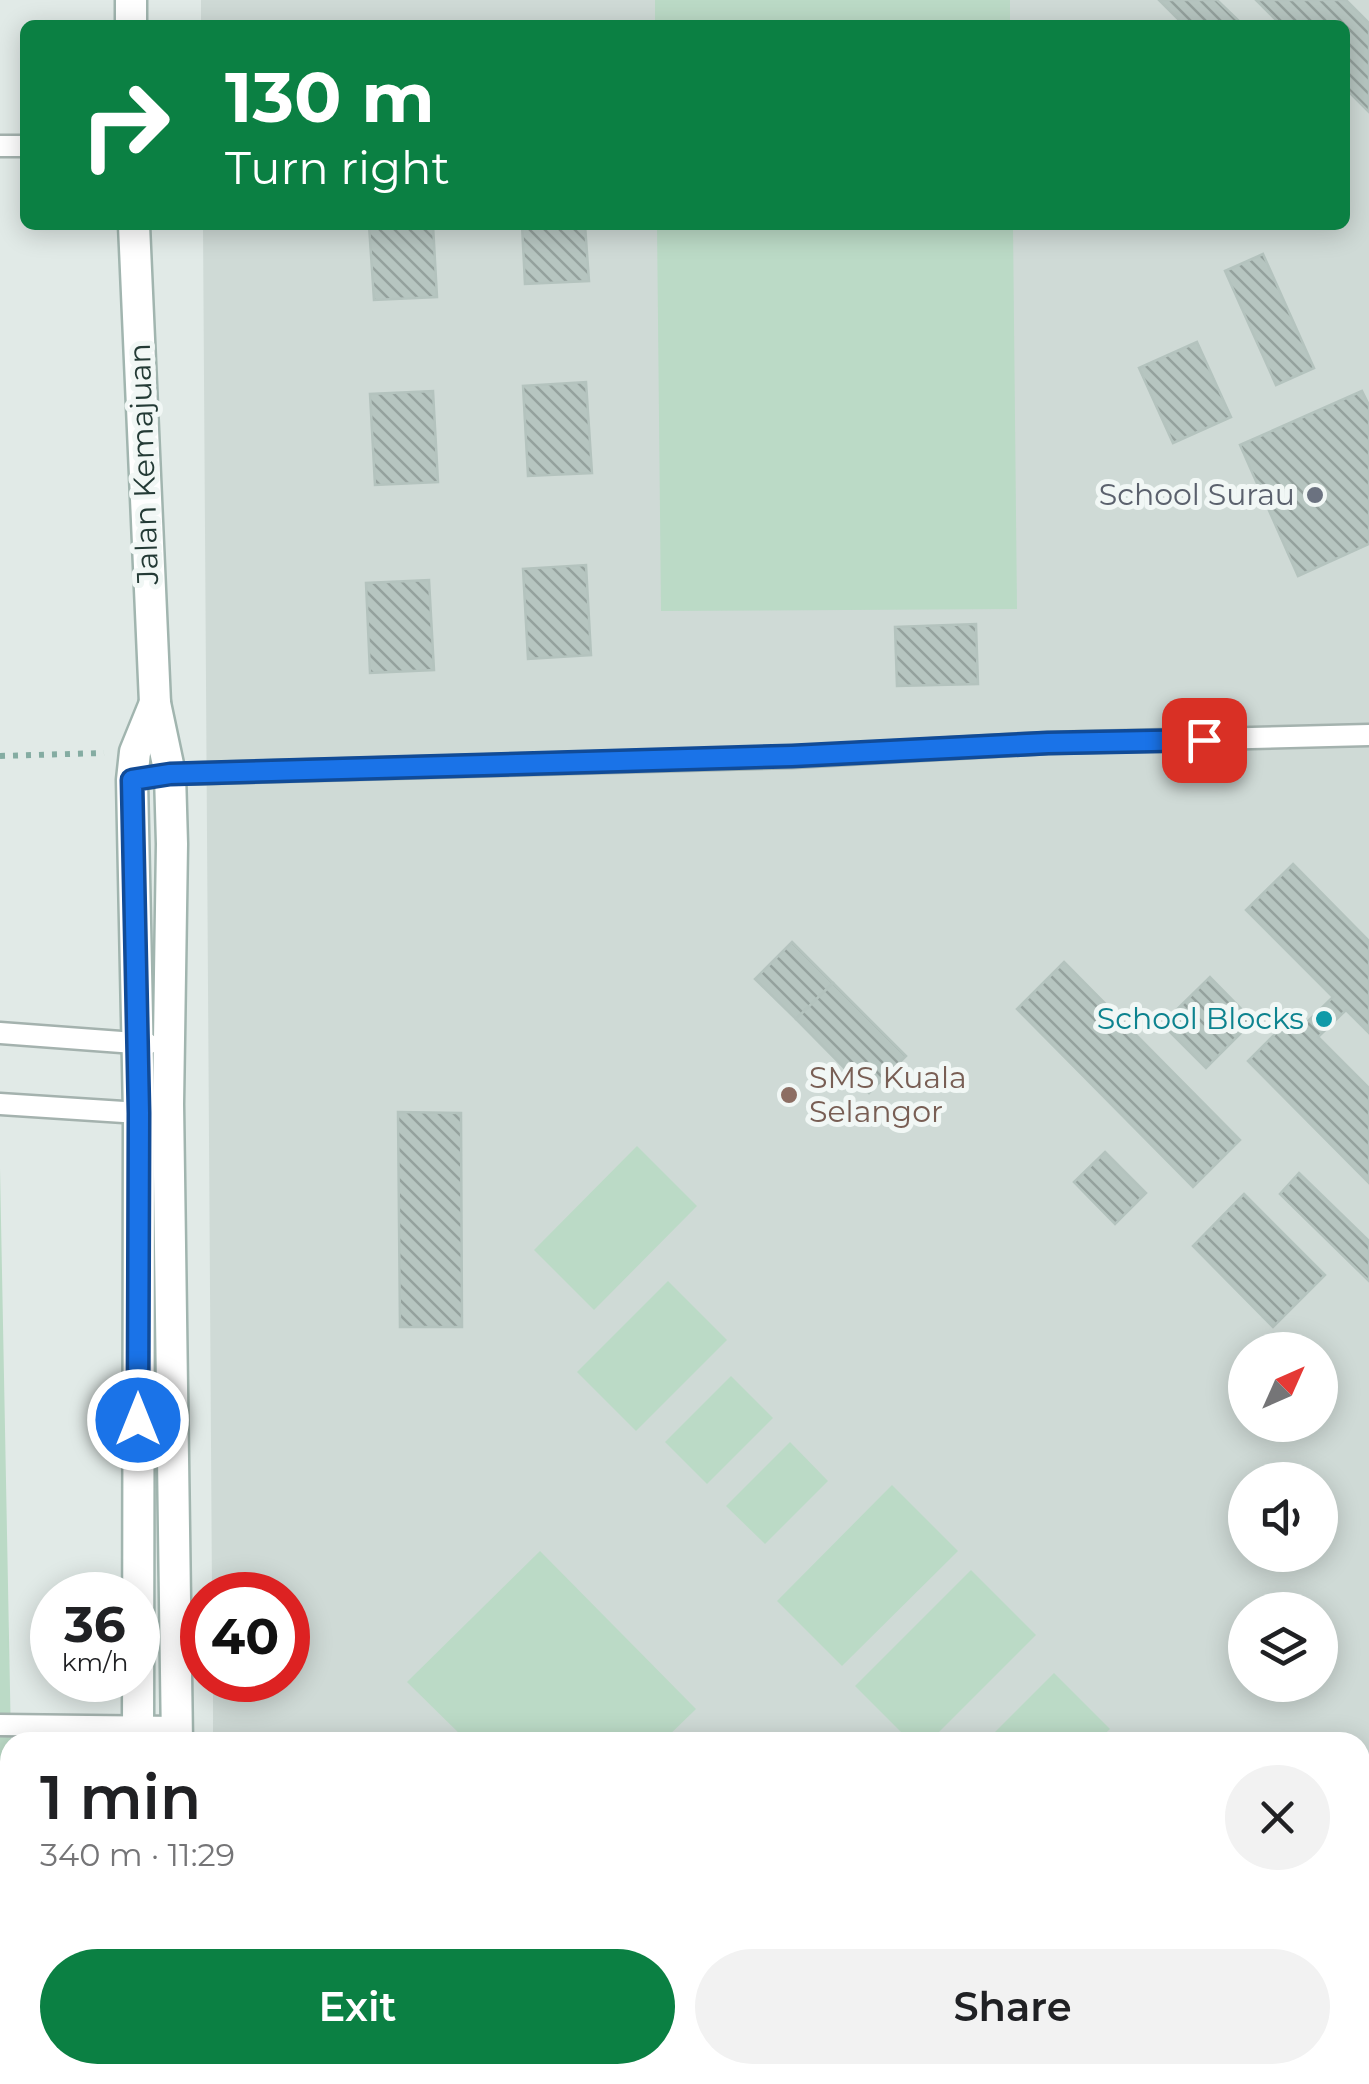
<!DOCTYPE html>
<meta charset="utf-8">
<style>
:root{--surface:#fff;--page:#f2f2f2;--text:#202124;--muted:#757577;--accent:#0b8043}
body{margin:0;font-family:Montserrat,sans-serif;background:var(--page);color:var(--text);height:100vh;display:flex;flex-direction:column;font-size:38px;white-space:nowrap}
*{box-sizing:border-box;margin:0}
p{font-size:32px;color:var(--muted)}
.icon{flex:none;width:55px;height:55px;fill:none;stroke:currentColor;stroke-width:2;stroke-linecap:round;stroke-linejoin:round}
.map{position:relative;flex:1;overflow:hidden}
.side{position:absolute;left:0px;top:1732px;width:1370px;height:352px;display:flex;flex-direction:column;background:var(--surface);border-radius:30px 30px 0 0;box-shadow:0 5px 25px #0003}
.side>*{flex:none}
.hud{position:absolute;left:20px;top:20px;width:1330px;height:210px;border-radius:15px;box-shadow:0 5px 25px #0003;background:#0b8043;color:#fff;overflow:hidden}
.needle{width:65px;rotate:45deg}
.fabs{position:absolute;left:1228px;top:1332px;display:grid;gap:20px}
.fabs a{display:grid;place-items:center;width:110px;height:110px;border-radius:50%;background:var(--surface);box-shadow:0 5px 25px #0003;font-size:50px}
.speed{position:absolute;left:30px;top:1572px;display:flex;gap:20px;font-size:50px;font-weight:700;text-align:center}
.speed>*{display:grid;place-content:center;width:130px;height:130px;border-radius:50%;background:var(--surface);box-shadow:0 5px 25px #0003;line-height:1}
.speed small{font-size:25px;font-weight:400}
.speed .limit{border:15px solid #d22;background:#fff;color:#111}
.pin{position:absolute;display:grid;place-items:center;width:85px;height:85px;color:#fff;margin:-42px;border-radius:20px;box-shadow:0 5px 15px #0006}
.me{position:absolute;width:110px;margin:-55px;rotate:0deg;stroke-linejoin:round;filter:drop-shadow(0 0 8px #0008)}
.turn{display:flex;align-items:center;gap:35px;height:210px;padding:0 40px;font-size:45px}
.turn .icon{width:130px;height:130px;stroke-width:2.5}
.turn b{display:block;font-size:70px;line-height:85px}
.round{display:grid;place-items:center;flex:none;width:105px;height:105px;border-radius:52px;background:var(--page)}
.headline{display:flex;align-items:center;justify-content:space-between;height:170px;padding:0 40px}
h1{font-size:60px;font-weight:600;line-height:75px}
.button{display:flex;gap:20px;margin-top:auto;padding:20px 40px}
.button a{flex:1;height:115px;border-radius:60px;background:var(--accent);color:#fff;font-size:40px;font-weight:600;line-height:115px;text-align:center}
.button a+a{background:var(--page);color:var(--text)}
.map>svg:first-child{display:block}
.built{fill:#cfdad6;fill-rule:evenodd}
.grass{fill:url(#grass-tufts)}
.garden{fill:#bbdac6}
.building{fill:url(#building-back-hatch);stroke:#b4c3be;stroke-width:2.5}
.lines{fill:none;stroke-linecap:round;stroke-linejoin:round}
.lane-casing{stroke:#a4b2ae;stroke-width:25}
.secondary-casing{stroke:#a1b5af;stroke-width:35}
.path{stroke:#84aca2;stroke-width:6;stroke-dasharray:5 8;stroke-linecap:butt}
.lane{stroke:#fff;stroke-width:20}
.secondary{stroke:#fff;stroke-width:30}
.route-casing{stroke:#114b97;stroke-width:25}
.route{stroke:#1a73e8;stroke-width:18}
.worship-dot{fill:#6b7280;stroke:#f1f7f5;stroke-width:4}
.culture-dot{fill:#0f9aa8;stroke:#f1f7f5;stroke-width:4}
.education-dot{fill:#8d6e63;stroke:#f1f7f5;stroke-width:4}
.labels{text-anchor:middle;stroke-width:10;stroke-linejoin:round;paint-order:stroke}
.street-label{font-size:30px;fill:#233a35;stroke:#f1f7f5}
.worship-label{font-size:30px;fill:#5b616d;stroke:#f1f7f5;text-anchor:end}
.culture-label{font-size:30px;fill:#0d838f;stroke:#f1f7f5;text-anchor:end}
.education-label{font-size:30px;fill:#785e54;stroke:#f1f7f5;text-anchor:start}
</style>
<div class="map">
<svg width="1369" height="2084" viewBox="0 0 1369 2084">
<defs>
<pattern id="grass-tufts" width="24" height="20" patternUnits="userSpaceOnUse" patternTransform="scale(2.5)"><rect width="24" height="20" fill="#bbdac6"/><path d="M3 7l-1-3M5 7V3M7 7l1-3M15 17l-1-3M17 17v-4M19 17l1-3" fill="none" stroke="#a0bcab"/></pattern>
<pattern id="building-back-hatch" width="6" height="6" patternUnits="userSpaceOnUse" patternTransform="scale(2.5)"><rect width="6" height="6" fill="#b6c5c0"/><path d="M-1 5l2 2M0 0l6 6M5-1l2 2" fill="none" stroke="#94a19d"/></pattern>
</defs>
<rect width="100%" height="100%" fill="#e1eae7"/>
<path class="built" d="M201,0H1369V2084H1125V2075H1360V1742H213V1680H288V1595H212L203,225H1345V25H201ZM1245,1350H1320V1425H1245ZM1245,1480H1320V1555H1245ZM1245,1610H1320V1685H1245Z"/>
<polygon class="grass" points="1369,1810 1369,2084 1163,2084 1163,2075 1360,2075 1360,1820"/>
<g class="garden">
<rect x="655" y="0" width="355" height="25"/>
<polygon points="657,225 1013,225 1017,609 661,611"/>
<polygon points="637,1146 697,1206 594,1310 534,1250"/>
<polygon points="0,1168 11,1742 10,2075 18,2075 18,2084 0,2084"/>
<polygon points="668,1281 727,1340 636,1431 577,1372"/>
<polygon points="731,1376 773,1418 707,1484 665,1442"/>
<polygon points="790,1442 828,1481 765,1544 726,1506"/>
<polygon points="892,1485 958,1551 842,1666 777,1601"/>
<polygon points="540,1551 696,1709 662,1742 468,1742 407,1682"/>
<polygon points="971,1570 1036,1635 929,1742 911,1742 855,1686"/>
<polygon points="1054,1673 1110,1729 1096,1742 985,1742"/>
</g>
<g class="building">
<polygon points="1159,0 1217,0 1243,25 1184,25"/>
<polygon points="1256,0 1346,0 1369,23 1369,112 1345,88 1345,25 1281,25"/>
<polygon points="369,225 433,225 437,297 374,300"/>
<polygon points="522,225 585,225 589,281 525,284"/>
<polygon points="1263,254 1314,368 1276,385 1225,271"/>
<polygon points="1197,342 1231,417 1173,443 1139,368"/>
<polygon points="586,382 592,473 528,476 523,386"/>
<polygon points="433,391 438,482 375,485 370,394"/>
<polygon points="1362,391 1369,405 1369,544 1298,576 1240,445"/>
<polygon points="586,565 591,655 528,659 523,569"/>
<polygon points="429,580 434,670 370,673 366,583"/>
<polygon points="976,624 978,684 897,686 895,627"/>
<polygon points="1293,864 1369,941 1369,1033 1346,1010 1318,1037 1369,1088 1369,1183 1248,1061 1295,1014 1305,1024 1333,997 1246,910"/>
<polygon points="792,942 833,983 796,1019 755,979"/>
<polygon points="1064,962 1240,1140 1193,1187 1017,1009"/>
<polygon points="1210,977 1253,1021 1206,1068 1162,1024"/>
<polygon points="833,983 906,1056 869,1093 796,1019"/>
<polygon points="398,1112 461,1113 462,1327 400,1327"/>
<polygon points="1105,1152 1146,1193 1115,1224 1074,1182"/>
<polygon points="1299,1173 1369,1241 1369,1281 1280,1194"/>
<polygon points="1244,1194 1325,1275 1273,1327 1193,1246"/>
</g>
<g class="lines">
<g class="lane-casing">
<g id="lane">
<polyline points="0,146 25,146"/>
<polyline points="132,780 170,774 792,757 1048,743 1369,735"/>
<polyline points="0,1033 148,1044"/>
<polyline points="0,1104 139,1113 147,1110"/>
<polyline points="0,1725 177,1727"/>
<polyline points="0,1777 10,1777"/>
</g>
</g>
<g class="secondary-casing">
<g id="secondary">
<polyline points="131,0 131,25"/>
<polyline points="134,225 155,703 170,774 172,844 168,1104 177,1742"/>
<polyline points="138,1742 139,1113 132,780 135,752 155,703"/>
<polyline points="181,2075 181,2084"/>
<polyline points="137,2084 137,2075"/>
</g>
</g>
<polyline class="path" points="0,756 104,753"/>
<use href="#lane" class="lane"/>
<use href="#secondary" class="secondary"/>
</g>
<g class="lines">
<g class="route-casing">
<polyline id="route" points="138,1420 139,1113 132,780 170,774 792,756 1048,743 1204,740"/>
</g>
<use href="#route" class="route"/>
</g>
<circle class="worship-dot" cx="1315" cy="495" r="10"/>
<circle class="culture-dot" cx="1324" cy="1019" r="10"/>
<circle class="education-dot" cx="789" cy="1095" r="10"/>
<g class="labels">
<g class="street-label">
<text transform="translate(144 464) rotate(-92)" y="10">Jalan Kemajuan</text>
</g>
<g class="worship-label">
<text x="1295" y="505">School Surau</text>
</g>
<g class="culture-label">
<text x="1304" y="1029">School Blocks</text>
</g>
<g class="education-label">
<text x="809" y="1088">SMS Kuala<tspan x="809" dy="34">Selangor</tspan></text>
</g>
</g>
</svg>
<div class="fabs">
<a><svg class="needle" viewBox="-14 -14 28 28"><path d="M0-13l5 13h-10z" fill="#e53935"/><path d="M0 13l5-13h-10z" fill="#757577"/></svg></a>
<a><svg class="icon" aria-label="sound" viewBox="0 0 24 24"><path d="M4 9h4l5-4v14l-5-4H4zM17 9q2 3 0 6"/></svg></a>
<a><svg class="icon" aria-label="layers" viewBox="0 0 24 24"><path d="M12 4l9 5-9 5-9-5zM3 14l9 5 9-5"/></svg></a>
</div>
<div class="speed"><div>36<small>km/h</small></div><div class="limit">40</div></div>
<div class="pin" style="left:1204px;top:740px;background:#d93025"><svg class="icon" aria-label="arrive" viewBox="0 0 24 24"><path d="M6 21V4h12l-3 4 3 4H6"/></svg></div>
<svg class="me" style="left:138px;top:1420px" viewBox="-20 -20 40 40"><circle r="17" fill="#1a73e8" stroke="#fff" stroke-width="3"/><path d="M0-11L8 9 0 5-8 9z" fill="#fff"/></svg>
<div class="hud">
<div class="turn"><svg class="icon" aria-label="right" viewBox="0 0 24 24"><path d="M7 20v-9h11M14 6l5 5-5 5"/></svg><div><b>130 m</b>Turn right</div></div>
</div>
<section class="side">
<div class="headline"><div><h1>1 min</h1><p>340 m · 11:29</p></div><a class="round"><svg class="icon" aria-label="close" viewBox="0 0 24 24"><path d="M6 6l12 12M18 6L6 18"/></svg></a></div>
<div class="button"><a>Exit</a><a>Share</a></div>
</section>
</div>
